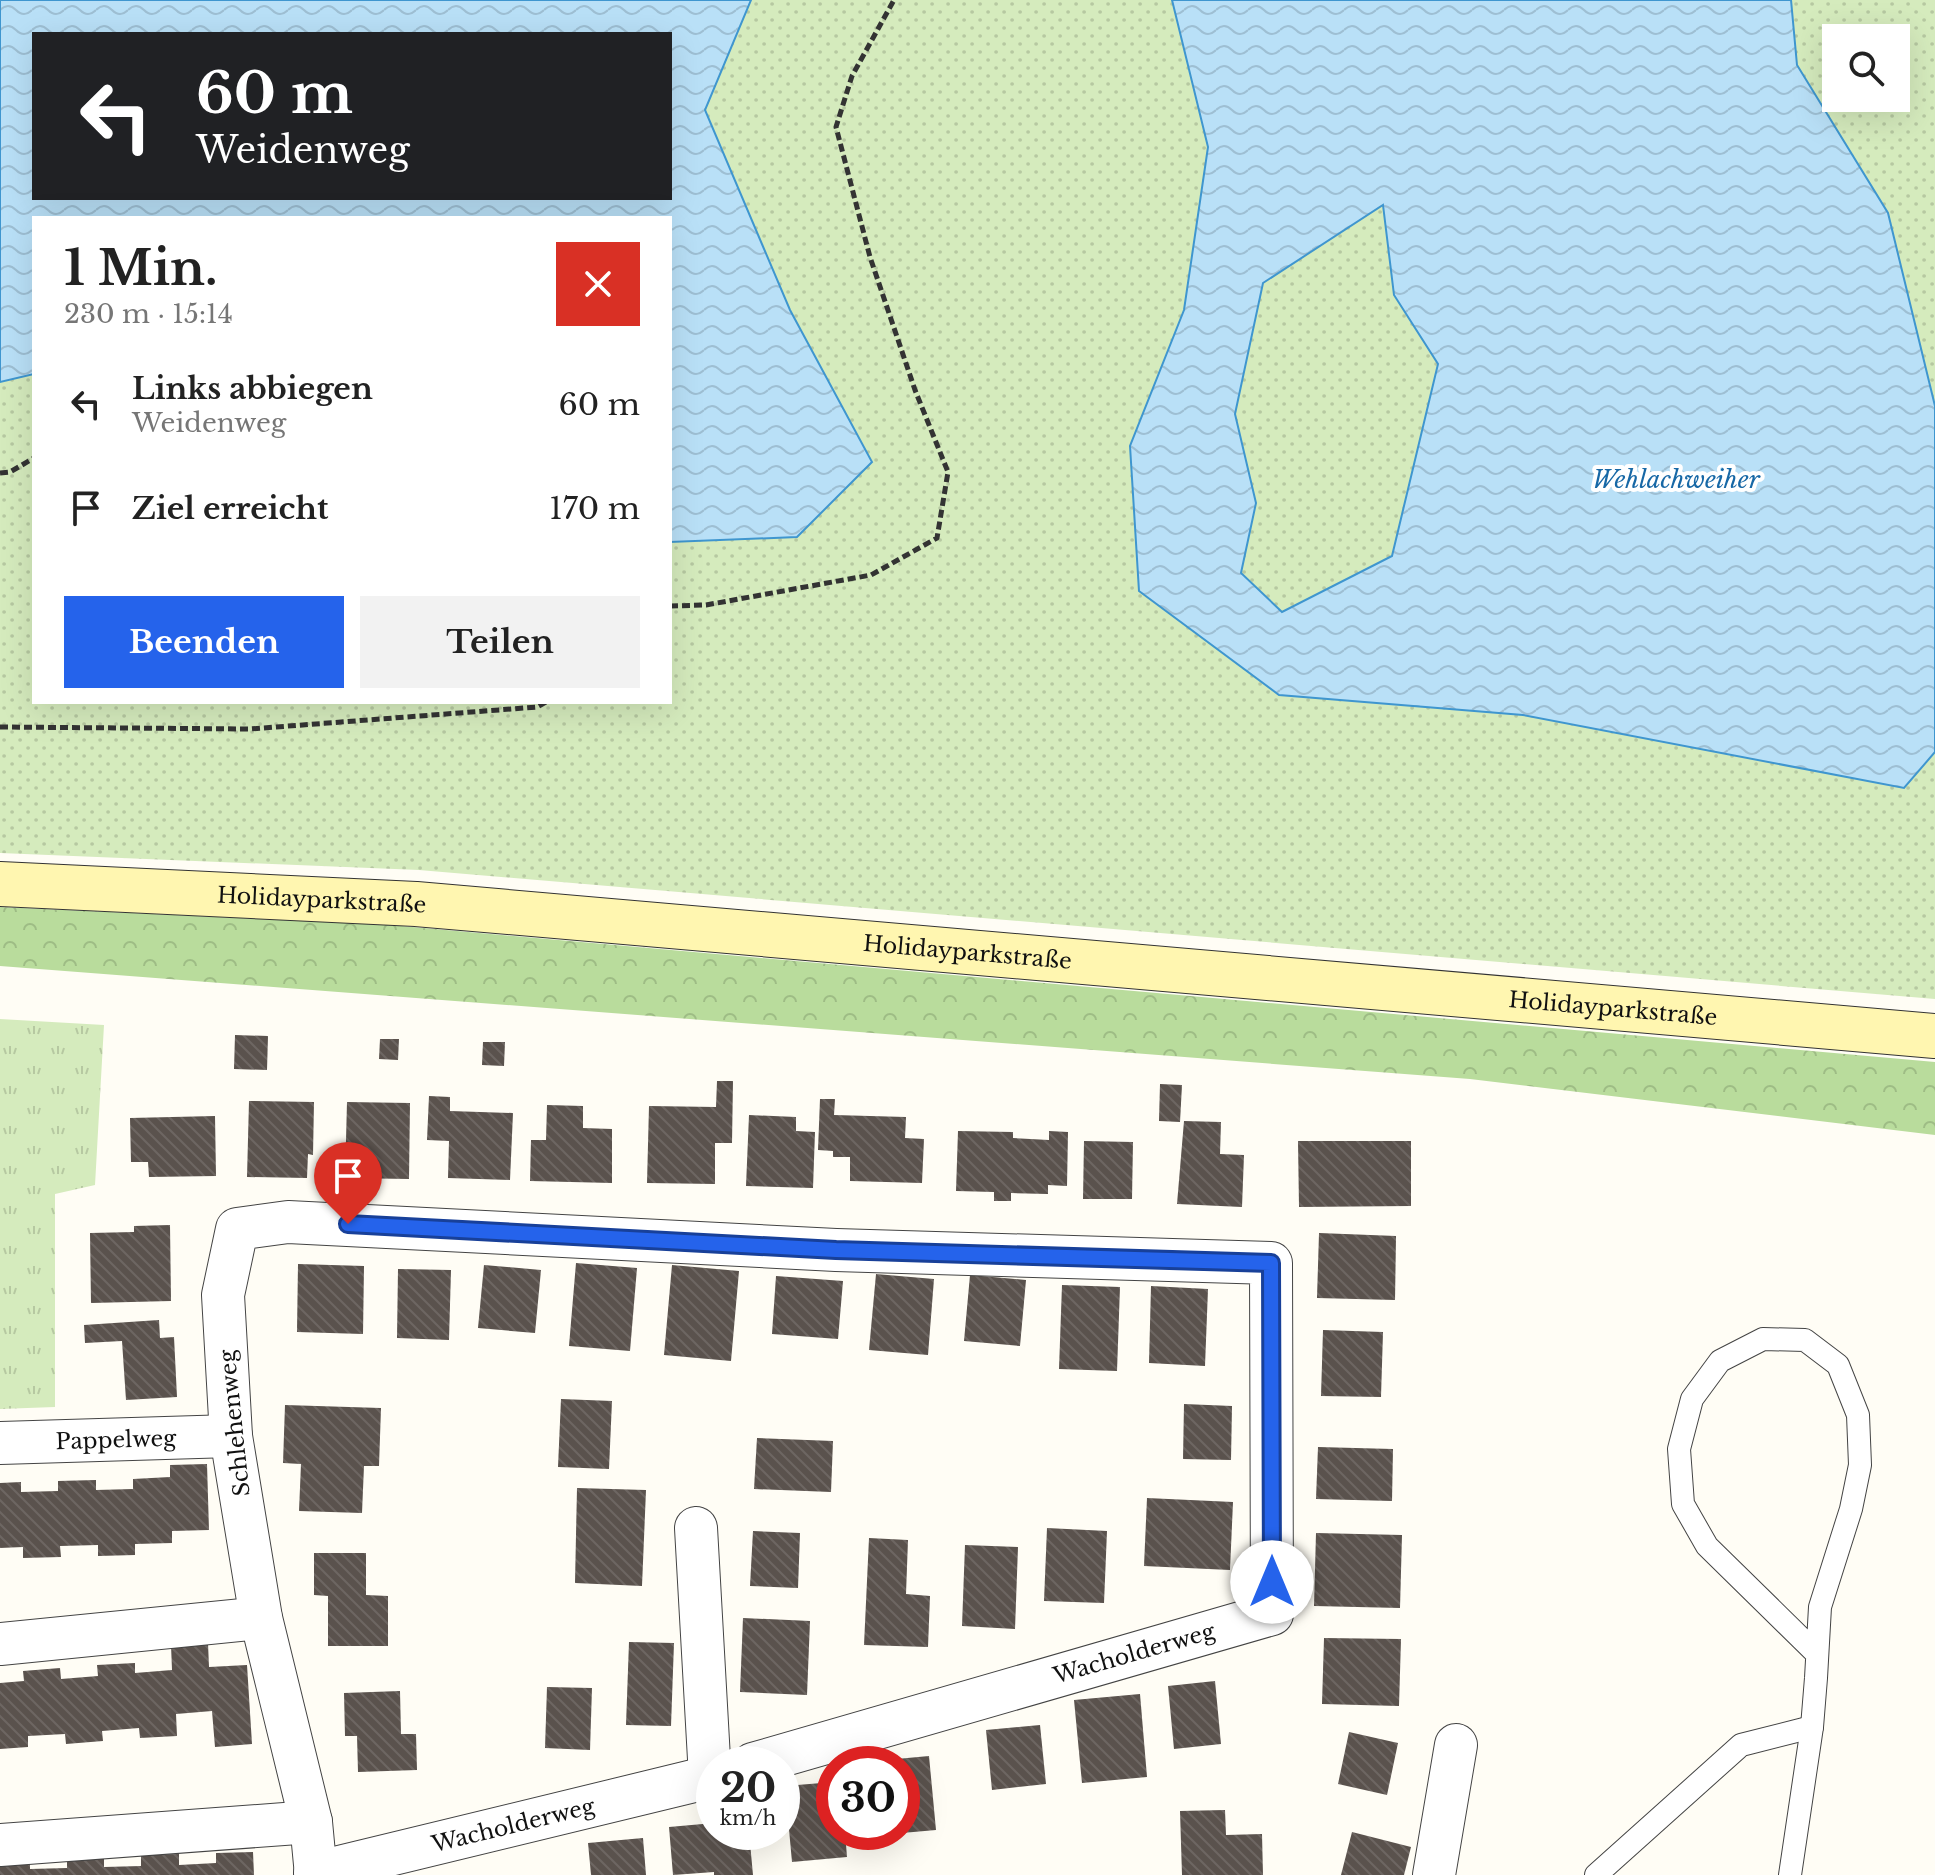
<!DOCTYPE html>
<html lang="de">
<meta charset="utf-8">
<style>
:root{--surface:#fff;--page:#f2f2f2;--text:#222;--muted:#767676;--accent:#2563eb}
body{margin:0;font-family:"Libre Baskerville",serif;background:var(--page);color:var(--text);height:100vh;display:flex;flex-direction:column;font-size:30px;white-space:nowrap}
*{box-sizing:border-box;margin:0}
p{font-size:26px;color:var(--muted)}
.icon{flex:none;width:44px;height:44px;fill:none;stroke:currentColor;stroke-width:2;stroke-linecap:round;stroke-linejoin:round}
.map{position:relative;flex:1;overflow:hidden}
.drawer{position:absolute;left:32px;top:216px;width:640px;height:488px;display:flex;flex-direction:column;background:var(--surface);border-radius:0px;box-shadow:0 8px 32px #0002}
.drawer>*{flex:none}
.guide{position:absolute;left:32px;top:32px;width:640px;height:168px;border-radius:0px;box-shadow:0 8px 32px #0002;background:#202124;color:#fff;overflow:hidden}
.tools{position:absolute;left:1822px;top:24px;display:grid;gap:16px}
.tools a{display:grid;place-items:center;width:88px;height:88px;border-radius:0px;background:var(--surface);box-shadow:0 8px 32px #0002;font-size:40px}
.speed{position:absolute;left:696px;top:1746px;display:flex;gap:16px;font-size:40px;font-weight:700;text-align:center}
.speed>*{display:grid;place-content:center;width:104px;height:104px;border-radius:50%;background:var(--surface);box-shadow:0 8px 32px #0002;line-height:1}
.speed small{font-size:20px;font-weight:400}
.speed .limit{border:12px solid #d22;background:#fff;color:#111}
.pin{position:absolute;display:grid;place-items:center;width:68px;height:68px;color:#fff;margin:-82px -34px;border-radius:50% 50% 50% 0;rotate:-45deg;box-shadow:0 0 8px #0007}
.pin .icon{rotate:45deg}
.me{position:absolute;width:88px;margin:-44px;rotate:0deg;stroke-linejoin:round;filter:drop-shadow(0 0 6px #0008)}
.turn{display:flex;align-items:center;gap:28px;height:168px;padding:0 32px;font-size:36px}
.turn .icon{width:104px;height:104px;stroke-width:2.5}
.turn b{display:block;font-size:56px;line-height:68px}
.round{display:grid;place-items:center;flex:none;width:84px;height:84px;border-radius:0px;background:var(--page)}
.headline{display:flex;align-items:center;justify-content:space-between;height:136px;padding:0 32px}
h1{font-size:48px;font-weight:700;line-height:60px}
.button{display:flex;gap:16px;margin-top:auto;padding:16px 32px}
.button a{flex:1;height:92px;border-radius:0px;background:var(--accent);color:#fff;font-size:32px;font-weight:700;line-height:92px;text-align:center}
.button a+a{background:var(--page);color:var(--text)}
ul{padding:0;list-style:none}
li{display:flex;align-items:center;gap:24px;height:104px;padding:0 32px}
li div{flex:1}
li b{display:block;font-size:30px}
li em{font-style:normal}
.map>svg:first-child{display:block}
.grass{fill:url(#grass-dots);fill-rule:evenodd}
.forest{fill:url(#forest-crowns)}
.park{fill:url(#park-tufts)}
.water{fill:url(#water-waves);stroke:#3f96cf;stroke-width:2;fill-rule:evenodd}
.building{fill:url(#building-back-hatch)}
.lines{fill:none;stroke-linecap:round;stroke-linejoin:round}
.service-casing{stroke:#444;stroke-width:24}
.minor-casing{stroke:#444;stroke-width:44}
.secondary-casing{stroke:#333;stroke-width:46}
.path{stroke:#333;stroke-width:5;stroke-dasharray:8 4;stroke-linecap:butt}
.service{stroke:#fff;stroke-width:22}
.minor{stroke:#fff;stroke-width:42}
.secondary{stroke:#fff6b0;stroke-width:44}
.route-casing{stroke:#184099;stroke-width:20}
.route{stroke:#2563eb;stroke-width:14}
.labels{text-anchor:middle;stroke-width:8;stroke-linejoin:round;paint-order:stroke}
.street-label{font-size:22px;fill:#111;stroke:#fff}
.water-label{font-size:24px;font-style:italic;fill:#1768a6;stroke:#fff}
</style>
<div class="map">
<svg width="1935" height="1875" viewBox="0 0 1935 1875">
<defs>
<pattern id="grass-dots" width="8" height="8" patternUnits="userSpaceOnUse" patternTransform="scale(2)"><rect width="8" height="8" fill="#d5ebbd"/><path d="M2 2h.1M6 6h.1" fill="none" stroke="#b6c8a1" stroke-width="1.8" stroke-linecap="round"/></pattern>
<pattern id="forest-crowns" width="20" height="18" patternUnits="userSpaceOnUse" patternTransform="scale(2)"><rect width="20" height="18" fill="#b9dc9c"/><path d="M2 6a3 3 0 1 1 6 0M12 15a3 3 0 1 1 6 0" fill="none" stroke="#9ebc85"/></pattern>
<pattern id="park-tufts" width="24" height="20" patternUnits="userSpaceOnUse" patternTransform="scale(2)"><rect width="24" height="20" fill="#d5ebbd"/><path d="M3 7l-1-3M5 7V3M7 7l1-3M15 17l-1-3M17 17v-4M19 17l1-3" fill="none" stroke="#b6c8a1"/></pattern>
<pattern id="water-waves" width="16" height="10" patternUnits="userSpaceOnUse" patternTransform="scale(2)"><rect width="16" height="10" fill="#b9e0f7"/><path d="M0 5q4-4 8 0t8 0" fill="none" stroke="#9ebfd3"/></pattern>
<pattern id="building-back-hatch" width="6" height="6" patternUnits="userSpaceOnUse" patternTransform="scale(2)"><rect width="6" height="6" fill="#5a524d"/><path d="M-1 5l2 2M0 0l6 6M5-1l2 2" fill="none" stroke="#6d6662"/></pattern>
</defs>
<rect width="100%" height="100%" fill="#fffdf5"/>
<g class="grass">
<polygon points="751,0 1172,0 1208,147 1184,310 1130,446 1279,695 1523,715 1903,788 1935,752 1935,999 419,870 0,853 0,382 34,374 34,702 670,702 670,542 797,537 872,462 790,310 705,109"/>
<path d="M1791,0H1935V406L1888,213L1797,65ZM1836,38H1896V98H1836Z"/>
<polygon points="1384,204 1394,295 1438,364 1392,556 1282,612 1241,573 1256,503 1235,415 1263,282"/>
</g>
<polygon class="forest" points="0,907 390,925 1935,1062 1935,1135 1470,1079 0,966"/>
<polygon class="park" points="0,1019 104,1025 95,1185 55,1194 55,1407 0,1409"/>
<g class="water">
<path d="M0,0H751L705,110L790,310L872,462L797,537L670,542V218H34V374L0,382ZM34,34H670V198H34Z"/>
<path d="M1172,0H1791L1797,65L1888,213L1935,406V752L1904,788L1523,715L1279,695L1139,591L1130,446L1184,310L1208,147ZM1383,205L1394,295L1438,364L1392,556L1282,612L1241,573L1256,503L1235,414L1263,283Z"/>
</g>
<g class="building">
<polygon points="235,1035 268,1036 267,1070 234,1069"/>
<polygon points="380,1039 399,1039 398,1060 379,1059"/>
<polygon points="483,1042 505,1042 504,1066 482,1065"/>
<polygon points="717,1081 733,1081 732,1143 715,1143 715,1184 647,1183 649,1106 716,1107"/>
<polygon points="1160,1084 1182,1085 1180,1122 1159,1121"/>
<polygon points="429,1096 450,1097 450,1111 513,1113 510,1180 448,1178 449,1141 427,1140"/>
<polygon points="820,1099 835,1099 834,1115 906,1117 905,1138 924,1139 922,1183 850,1181 850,1157 833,1157 833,1151 818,1150"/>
<polygon points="249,1101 314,1102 313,1155 308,1154 307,1178 247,1177"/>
<polygon points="347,1102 410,1103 409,1179 345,1178"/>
<polygon points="547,1105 583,1106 583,1128 612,1129 612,1183 530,1181 531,1140 546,1140"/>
<polygon points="749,1115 796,1117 796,1131 815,1132 813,1188 746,1186"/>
<polygon points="215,1116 216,1176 149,1177 148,1162 131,1162 130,1118"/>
<polygon points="1184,1121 1221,1122 1220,1154 1244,1155 1242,1207 1177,1204"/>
<polygon points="958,1131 1013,1132 1013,1138 1049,1140 1049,1131 1068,1132 1067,1186 1048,1185 1048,1194 1011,1193 1011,1201 994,1201 994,1192 956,1191"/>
<polygon points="1084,1141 1133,1142 1132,1199 1083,1199"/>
<polygon points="1298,1141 1411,1141 1411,1206 1299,1207"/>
<polygon points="170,1225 171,1301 91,1303 90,1233 134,1232 134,1226"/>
<polygon points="1319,1233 1396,1236 1395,1300 1317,1298"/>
<polygon points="576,1263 637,1268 630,1351 569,1346"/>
<polygon points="298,1264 364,1266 363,1334 297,1332"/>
<polygon points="484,1265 541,1270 535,1333 478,1328"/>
<polygon points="672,1265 739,1271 731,1361 664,1355"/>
<polygon points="398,1269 451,1270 449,1340 397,1338"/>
<polygon points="876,1274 934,1279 928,1355 869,1350"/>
<polygon points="970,1275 1026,1280 1020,1346 964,1341"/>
<polygon points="776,1276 843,1281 838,1339 772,1334"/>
<polygon points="1062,1285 1120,1287 1117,1371 1059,1369"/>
<polygon points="1151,1286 1208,1289 1205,1366 1149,1363"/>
<polygon points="159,1320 160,1338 174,1337 177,1397 126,1400 122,1341 85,1343 84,1325"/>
<polygon points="1323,1330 1383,1332 1381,1397 1321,1396"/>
<polygon points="561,1399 612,1401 609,1469 558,1467"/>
<polygon points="1184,1404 1232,1406 1231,1460 1183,1459"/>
<polygon points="285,1405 381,1408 379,1466 364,1466 362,1513 299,1511 301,1464 283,1463"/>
<polygon points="757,1438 833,1441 831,1492 754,1489"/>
<polygon points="1318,1447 1393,1449 1392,1501 1316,1499"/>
<polygon points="207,1464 209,1530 172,1531 172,1543 135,1544 135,1555 98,1556 98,1545 60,1546 61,1557 23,1558 23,1547 0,1548 0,1483 21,1482 21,1492 58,1491 58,1481 96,1480 96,1490 133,1489 133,1479 170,1477 170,1465"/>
<polygon points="577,1488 646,1490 642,1586 575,1583"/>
<polygon points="1147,1498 1233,1502 1230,1570 1144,1566"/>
<polygon points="1047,1528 1107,1531 1104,1603 1044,1601"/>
<polygon points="753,1531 800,1533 798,1588 750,1586"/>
<polygon points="1316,1533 1402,1535 1400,1608 1314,1606"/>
<polygon points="869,1538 908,1540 906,1594 930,1596 928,1647 864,1645"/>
<polygon points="965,1545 1018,1547 1015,1629 962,1626"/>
<polygon points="314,1553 366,1553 366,1595 388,1596 388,1646 328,1646 328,1596 314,1595"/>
<polygon points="743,1618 810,1621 807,1695 740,1692"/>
<polygon points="1324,1638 1401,1639 1399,1706 1322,1704"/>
<polygon points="629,1642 674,1643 671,1726 626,1725"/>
<polygon points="208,1643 209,1667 247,1665 252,1744 215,1747 212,1711 176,1714 177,1736 140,1738 139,1728 102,1731 103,1741 66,1744 65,1734 28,1736 28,1747 0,1749 0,1683 24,1681 23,1671 60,1668 61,1679 98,1676 97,1665 135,1663 135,1673 172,1670 171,1645"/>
<polygon points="1215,1681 1221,1744 1174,1749 1168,1686"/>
<polygon points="547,1687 592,1688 590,1750 545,1748"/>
<polygon points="400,1691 401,1734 416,1734 417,1770 358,1772 357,1736 345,1736 344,1693"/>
<polygon points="1140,1694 1147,1777 1082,1783 1074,1700"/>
<polygon points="1040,1725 1046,1784 992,1790 986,1730"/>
<polygon points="1349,1732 1398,1743 1387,1795 1338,1784"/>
<polygon points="929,1756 936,1830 902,1833 902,1764 876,1764 875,1761"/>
<polygon points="834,1782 834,1832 845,1832 847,1857 792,1862 785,1786"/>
<polygon points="1225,1810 1226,1835 1262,1834 1263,1875 1182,1875 1180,1811"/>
<polygon points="714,1823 714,1832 749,1832 753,1875 714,1875 714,1872 673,1875 669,1827"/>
<polygon points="1352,1832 1411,1847 1404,1875 1341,1875"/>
<polygon points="643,1838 646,1875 591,1875 588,1843"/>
<polygon points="253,1852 254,1875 0,1875 0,1859 30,1858 30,1869 67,1868 67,1857 104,1856 104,1867 141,1866 141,1855 179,1854 179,1865 216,1863 216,1853"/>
</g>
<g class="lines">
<g class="service-casing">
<g id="service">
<polyline points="1596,1875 1741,1745 1812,1727"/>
<polyline points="1790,1875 1812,1727 1816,1678 1820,1607 1851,1509 1860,1465 1858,1415 1838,1365 1805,1340 1763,1339 1720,1361 1692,1399 1679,1449 1683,1504 1707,1546 1817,1654"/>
</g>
</g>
<g class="minor-casing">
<g id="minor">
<path id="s1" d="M0,1443L231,1436"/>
<polyline points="696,1528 710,1777"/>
<polyline points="0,1644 261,1618"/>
<polyline points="0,1845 311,1822"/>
<path id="s2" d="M315,1873L714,1776"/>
<polyline points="316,1875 311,1822 261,1618 231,1436 223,1295 237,1229 288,1222 836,1250 1271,1263 1272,1614 753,1764"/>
<polyline points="1434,1875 1456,1745"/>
</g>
</g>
<g class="secondary-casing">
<g id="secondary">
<path id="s3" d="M0,884L416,904L1935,1036"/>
</g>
</g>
<g class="path">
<polyline points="0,473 10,472 34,458"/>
<polyline points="670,606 706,605 871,575 937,538 948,472 915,390 870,257 836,127 852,76 894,0"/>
<polyline points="0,727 250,729 537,707 546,702"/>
</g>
<use href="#service" class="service"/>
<use href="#minor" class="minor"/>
<use href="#secondary" class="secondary"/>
</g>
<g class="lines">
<g class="route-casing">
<polyline id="route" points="348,1224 836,1250 1271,1263 1272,1582"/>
</g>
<use href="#route" class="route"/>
</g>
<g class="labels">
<g class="street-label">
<text dy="8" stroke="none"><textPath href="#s3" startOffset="322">Holidayparkstraße</textPath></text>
<text dy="8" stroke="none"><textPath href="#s3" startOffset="970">Holidayparkstraße</textPath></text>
<text dy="8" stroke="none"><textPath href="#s3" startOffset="1618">Holidayparkstraße</textPath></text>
<text transform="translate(234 1423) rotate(-96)" y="8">Schlehenweg</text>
<text dy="8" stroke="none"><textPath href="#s1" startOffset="116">Pappelweg</textPath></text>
<text transform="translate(1134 1653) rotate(-16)" y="8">Wacholderweg</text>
<text dy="8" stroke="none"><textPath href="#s2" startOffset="204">Wacholderweg</textPath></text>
</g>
<g class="water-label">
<text x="1676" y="488">Wehlachweiher</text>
</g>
</g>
</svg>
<div class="tools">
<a><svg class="icon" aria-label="search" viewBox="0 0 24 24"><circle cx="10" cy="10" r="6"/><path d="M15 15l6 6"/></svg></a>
</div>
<div class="speed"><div>20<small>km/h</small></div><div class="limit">30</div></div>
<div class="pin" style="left:348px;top:1224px;background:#d93025"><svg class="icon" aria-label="arrive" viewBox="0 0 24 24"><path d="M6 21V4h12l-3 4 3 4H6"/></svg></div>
<svg class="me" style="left:1272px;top:1582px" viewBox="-20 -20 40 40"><circle r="19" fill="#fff"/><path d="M0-13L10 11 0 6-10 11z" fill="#2563eb"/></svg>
<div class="guide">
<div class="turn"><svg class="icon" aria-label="left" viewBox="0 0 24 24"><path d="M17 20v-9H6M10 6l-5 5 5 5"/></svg><div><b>60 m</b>Weidenweg</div></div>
</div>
<section class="drawer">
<div class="headline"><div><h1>1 Min.</h1><p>230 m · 15:14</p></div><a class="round" style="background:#d93025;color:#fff"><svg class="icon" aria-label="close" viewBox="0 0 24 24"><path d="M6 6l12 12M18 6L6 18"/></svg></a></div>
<ul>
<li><svg class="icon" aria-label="left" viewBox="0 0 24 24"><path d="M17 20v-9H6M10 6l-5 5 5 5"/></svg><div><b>Links abbiegen</b><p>Weidenweg</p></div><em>60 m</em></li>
<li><svg class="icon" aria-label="arrive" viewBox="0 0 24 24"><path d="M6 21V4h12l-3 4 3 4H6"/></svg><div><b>Ziel erreicht</b></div><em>170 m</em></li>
</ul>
<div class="button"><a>Beenden</a><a>Teilen</a></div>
</section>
</div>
